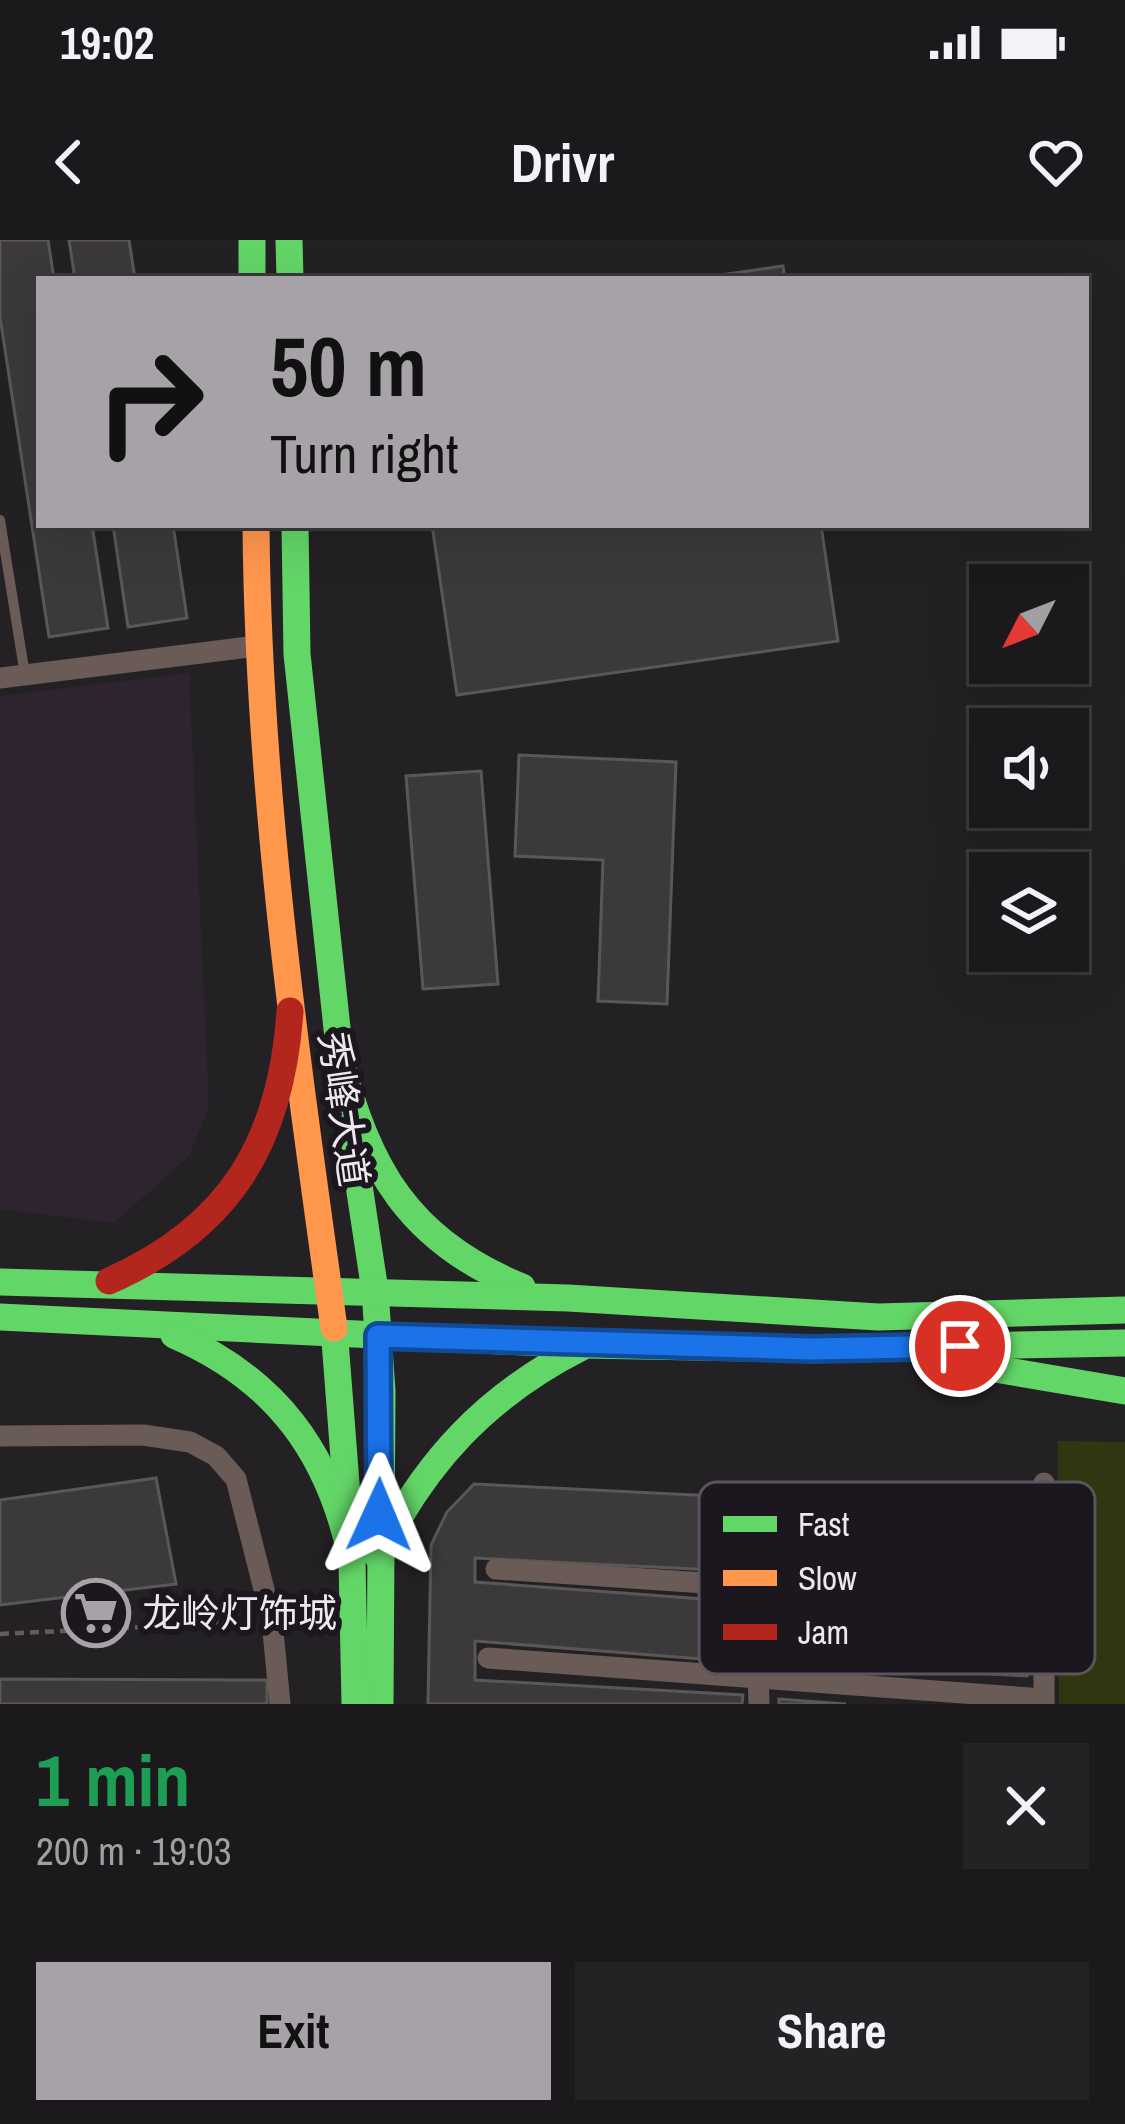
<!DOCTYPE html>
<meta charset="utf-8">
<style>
:root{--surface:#1b191c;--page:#242225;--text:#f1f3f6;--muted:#a0a0a3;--line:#39383b;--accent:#a6a2a8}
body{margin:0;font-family:"Archivo Narrow","Noto Sans SC",sans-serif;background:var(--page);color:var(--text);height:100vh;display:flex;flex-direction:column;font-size:45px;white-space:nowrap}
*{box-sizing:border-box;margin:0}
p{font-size:39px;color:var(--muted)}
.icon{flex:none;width:66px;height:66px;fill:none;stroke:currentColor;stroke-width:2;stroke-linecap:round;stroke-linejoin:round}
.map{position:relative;height:1464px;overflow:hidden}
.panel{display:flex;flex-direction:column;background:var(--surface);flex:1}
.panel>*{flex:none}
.guide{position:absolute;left:36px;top:36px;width:1053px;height:252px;border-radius:0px;box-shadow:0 12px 48px #0002,0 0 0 3px var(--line);background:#a6a2a8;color:#111;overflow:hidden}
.needle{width:78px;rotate:228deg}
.buttons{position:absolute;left:969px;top:324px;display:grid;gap:24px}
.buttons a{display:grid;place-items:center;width:120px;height:120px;border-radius:0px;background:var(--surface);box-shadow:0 12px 48px #0002,0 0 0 3px var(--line);font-size:60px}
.pin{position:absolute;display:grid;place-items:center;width:102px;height:102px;color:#fff;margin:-51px;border:6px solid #fff;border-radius:50%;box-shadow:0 3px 12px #0007}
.me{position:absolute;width:132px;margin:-66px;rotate:1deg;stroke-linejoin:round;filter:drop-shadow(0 0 9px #0008)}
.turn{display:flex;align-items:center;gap:42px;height:252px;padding:0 36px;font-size:54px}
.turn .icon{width:156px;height:156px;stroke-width:2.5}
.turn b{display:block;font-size:84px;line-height:102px}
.round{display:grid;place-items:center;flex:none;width:126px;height:126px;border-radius:0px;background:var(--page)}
.headline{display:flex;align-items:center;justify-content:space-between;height:204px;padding:0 36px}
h1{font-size:72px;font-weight:700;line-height:90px;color:#1e9e55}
.button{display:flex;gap:24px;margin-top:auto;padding:24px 36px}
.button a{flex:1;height:138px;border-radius:0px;background:var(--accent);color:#111;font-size:48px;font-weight:700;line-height:138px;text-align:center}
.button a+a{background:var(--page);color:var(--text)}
.status{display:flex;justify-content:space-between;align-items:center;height:84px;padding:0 60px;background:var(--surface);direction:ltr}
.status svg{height:33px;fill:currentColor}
header{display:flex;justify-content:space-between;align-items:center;height:156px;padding:0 36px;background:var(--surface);font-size:54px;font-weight:700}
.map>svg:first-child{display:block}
.built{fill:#2d2430}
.green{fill:#2f3610}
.building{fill:#3c393b;stroke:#5a5759;stroke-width:3}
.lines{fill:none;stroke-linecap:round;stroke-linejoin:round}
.path{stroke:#645a59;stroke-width:4.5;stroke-dasharray:9 6;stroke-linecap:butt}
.lane{stroke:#6a5b57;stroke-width:10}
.street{stroke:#6a5b57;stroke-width:21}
.fast{stroke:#63d668;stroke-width:27}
.slow{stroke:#ff974d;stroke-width:27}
.jam{stroke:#b3261e;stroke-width:27}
.route-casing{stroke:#114b97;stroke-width:30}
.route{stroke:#1a73e8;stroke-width:21}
.labels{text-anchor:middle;stroke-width:12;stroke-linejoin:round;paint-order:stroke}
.street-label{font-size:39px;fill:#ece8ee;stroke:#1c161e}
.poi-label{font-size:39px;fill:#ece8ee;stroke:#1c161e;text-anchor:start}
.key{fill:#1c161e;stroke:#5a555c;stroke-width:3}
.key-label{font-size:33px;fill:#ece8ee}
</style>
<div class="status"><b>19:02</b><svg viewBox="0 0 49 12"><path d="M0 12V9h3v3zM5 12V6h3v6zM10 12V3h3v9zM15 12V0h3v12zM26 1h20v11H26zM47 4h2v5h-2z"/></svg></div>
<header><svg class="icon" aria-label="back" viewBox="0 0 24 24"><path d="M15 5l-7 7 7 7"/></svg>Drivr<svg class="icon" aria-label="heart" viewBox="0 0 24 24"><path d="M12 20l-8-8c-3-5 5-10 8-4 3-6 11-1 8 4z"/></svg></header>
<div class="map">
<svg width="1125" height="1464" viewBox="0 0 1125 1464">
<rect width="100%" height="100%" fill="#242125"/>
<polygon class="built" points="189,433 209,867 189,916 114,983 0,969 0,456"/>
<polygon class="green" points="1058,1201 1125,1202 1125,1464 1059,1464"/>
<g class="building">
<polygon points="0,0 48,0 54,39 39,39 39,285 92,285 108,388 49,397 0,77"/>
<polygon points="69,0 129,0 135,39 75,39"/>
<polygon points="783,26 785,39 692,39"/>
<polygon points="113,285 173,285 187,378 128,387"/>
<polygon points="432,285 821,285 838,401 457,455"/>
<polygon points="519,515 676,522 667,764 598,761 603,620 515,616"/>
<polygon points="481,531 498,744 423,749 406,536"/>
<polygon points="156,1238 176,1344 0,1365 0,1260"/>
<polygon points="474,1244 1037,1272 1034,1346 475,1318 475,1342 743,1362 739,1422 475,1401 475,1440 743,1455 742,1464 428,1464 431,1305 447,1272"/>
<polygon points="772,1362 1030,1376 1027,1436 769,1421"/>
<polygon points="0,1439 267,1440 267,1464 0,1464"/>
<polygon points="779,1459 846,1464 779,1464"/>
</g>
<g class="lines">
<polyline class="path" points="0,1394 248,1382"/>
<polyline class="lane" points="0,280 25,435"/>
<g class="street">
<polyline points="0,438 257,406"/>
<polyline points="0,1196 143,1195 190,1202 216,1216 236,1239 272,1381 280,1464"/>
<polyline points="1044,1243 1044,1464"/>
<polyline points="496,1329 1044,1366"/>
<polyline points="755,1347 759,1464"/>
<polyline points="488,1418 1044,1459"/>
</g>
<g class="fast">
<polyline points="252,0 252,39"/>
<polyline points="289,0 290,39"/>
<polyline points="295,285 297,414 342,835"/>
<path d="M339,814C366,928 410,1002 522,1047"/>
<polyline points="350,886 375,1051 382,1151 380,1464"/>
<polyline points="0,1042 568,1058 878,1077 1125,1070"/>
<polyline points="0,1077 586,1105 812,1109 1125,1103"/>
<polyline points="334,1088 352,1321 355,1464"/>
<path d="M174,1095C276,1139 330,1213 352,1321"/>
<polyline points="960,1123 1125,1151"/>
<path d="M378,1317C424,1222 487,1155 582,1107"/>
</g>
<path class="slow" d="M256,285C258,554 297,822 334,1088"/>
<path class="jam" d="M109,1041C231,987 281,902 290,771"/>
</g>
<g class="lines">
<g class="route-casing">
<polyline id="route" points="379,1275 378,1096 812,1109 960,1106"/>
</g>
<use href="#route" class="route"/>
</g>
<defs>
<g id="supermarket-ring" transform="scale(3.45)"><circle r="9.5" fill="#1c161e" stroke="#a6a2a8" stroke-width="1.5"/><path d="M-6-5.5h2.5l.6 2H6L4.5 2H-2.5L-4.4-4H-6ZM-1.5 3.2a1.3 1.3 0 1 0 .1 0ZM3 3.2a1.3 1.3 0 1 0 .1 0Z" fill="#a6a2a8"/></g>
</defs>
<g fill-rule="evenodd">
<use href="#supermarket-ring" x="96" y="1373"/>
</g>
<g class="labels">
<g class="street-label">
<text transform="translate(344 869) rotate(82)" y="14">秀峰大道</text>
</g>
<g class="poi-label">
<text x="142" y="1387">龙岭灯饰城</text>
</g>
</g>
<rect x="699" y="1242" width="396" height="192" rx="18" class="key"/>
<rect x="723" y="1276" width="54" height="16" fill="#63d668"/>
<rect x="723" y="1330" width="54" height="16" fill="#ff974d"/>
<rect x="723" y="1384" width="54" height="16" fill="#b3261e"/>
<g class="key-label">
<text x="798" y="1296">Fast</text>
<text x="798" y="1350">Slow</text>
<text x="798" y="1404">Jam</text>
</g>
</svg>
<div class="buttons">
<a><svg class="needle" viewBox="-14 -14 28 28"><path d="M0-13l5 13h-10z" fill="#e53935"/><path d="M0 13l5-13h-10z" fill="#a0a0a3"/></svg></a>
<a><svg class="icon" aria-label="sound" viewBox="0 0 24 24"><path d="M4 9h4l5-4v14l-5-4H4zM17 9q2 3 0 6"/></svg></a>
<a><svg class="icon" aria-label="layers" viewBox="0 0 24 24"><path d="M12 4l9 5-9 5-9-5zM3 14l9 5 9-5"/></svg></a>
</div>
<div class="pin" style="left:960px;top:1106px;background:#d93025"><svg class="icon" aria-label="arrive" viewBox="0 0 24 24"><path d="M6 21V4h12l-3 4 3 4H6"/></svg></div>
<svg class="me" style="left:379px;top:1275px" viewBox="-20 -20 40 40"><path d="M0-17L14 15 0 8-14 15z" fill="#1a73e8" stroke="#fff" stroke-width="4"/></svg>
<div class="guide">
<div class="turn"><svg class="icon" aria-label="right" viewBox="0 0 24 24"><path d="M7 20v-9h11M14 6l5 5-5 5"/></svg><div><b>50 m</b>Turn right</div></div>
</div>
</div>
<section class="panel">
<div class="headline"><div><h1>1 min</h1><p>200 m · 19:03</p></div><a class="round"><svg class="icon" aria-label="close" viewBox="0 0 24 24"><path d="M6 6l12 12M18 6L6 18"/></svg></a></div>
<div class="button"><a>Exit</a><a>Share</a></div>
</section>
